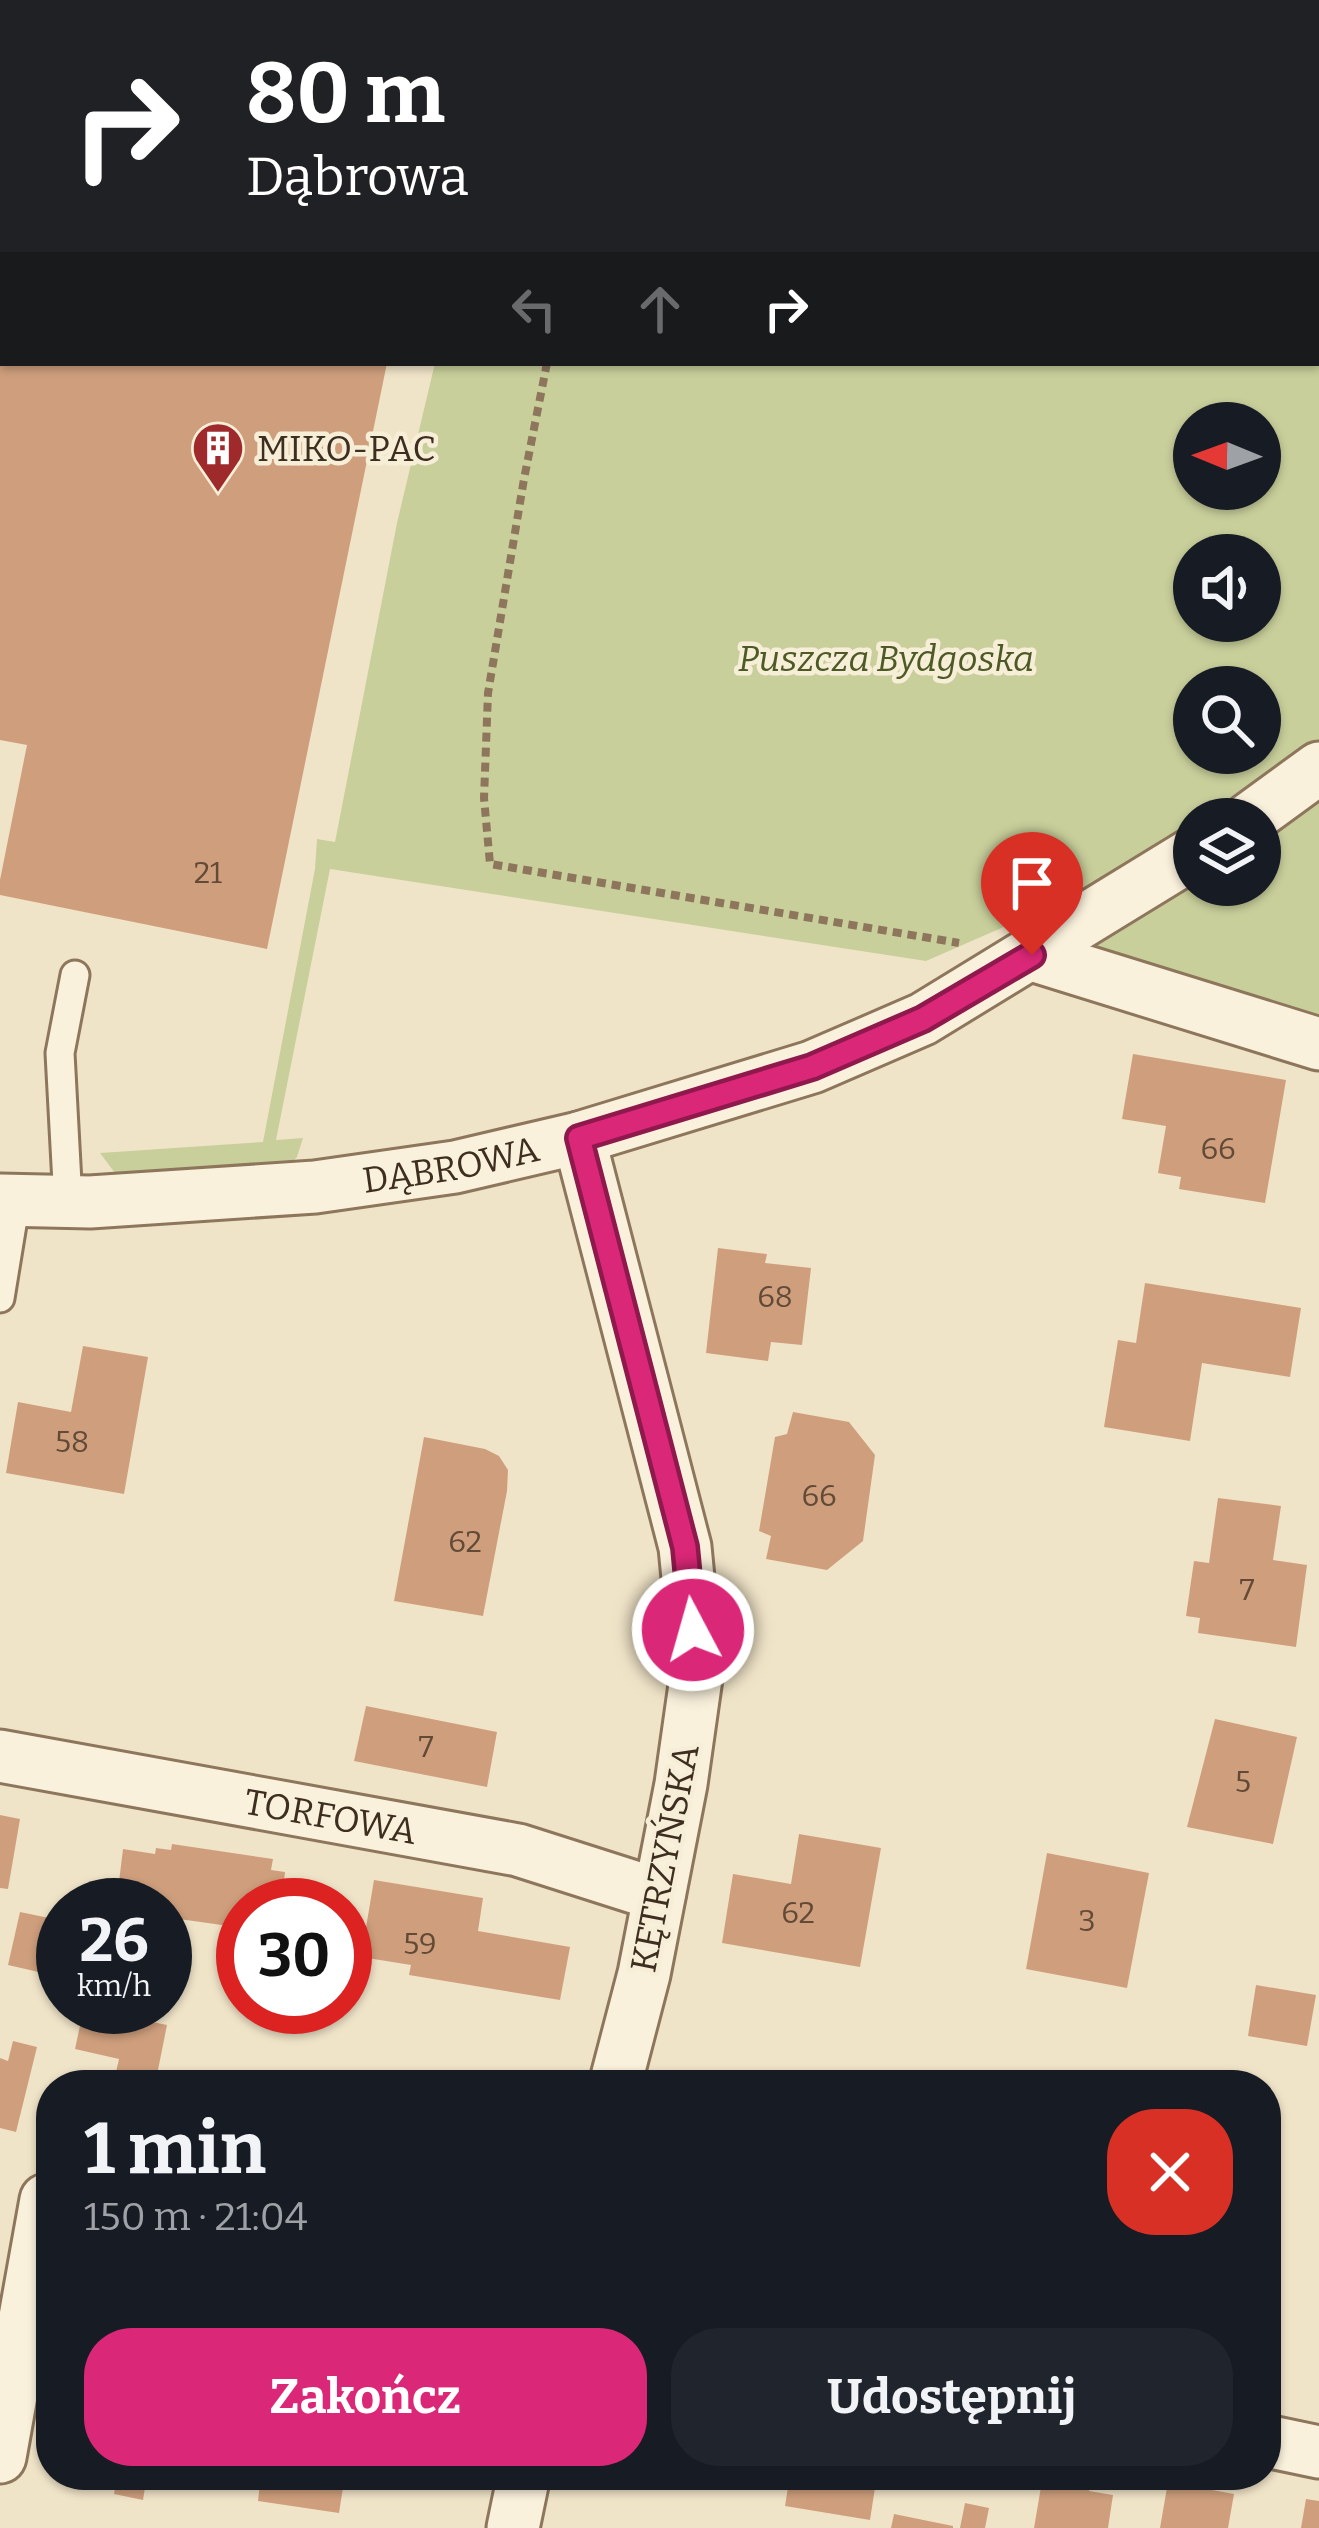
<!DOCTYPE html>
<html lang="pl">
<meta charset="utf-8">
<style>
:root{--surface:#171b24;--page:#20242c;--text:#f1f3f6;--muted:#9ea1a6;--accent:#db2777}
body{margin:0;font-family:Bitter,serif;background:var(--page);color:var(--text);height:100vh;display:flex;flex-direction:column;font-size:45px;white-space:nowrap}
*{box-sizing:border-box;margin:0}
p{font-size:39px;color:var(--muted)}
.icon{flex:none;width:66px;height:66px;fill:none;stroke:currentColor;stroke-width:2;stroke-linecap:round;stroke-linejoin:round}
.map{position:relative;flex:1;overflow:hidden}
.drawer{position:absolute;left:36px;top:2070px;width:1245px;height:420px;display:flex;flex-direction:column;background:var(--surface);border-radius:48px;box-shadow:0 3px 9px #0004}
.drawer>*{flex:none}
.top-card{position:absolute;left:0px;top:0px;width:1320px;height:366px;box-shadow:0 3px 9px #0004;background:#202124;color:#fff;overflow:hidden}
.needle{width:78px;rotate:271deg}
.tools{position:absolute;left:1173px;top:402px;display:grid;gap:24px}
.tools a{display:grid;place-items:center;width:108px;height:108px;border-radius:50%;background:var(--surface);box-shadow:0 3px 9px #0004;font-size:60px}
.speed{position:absolute;left:36px;top:1878px;display:flex;gap:24px;font-size:60px;font-weight:700;text-align:center}
.speed>*{display:grid;place-content:center;width:156px;height:156px;border-radius:50%;background:var(--surface);box-shadow:0 3px 9px #0004;line-height:1}
.speed small{font-size:30px;font-weight:400}
.speed .limit{border:18px solid #d22;background:#fff;color:#111}
.pin{position:absolute;display:grid;place-items:center;width:102px;height:102px;color:#fff;margin:-123px -51px;border-radius:50% 50% 50% 0;rotate:-45deg;box-shadow:0 0 12px #0007}
.pin .icon{rotate:45deg}
.me{position:absolute;width:132px;margin:-66px;rotate:354deg;stroke-linejoin:round;filter:drop-shadow(0 0 9px #0008)}
.turn{display:flex;align-items:center;gap:42px;height:252px;padding:0 48px;font-size:54px}
.turn .icon{width:156px;height:156px;stroke-width:2.5}
.turn b{display:block;font-size:84px;line-height:102px}
.lanes{display:flex;align-items:center;height:114px;padding:0 48px;background:#0003;justify-content:center;gap:60px;direction:ltr}
.lanes .off{opacity:.35}
.round{display:grid;place-items:center;flex:none;width:126px;height:126px;border-radius:48px;background:var(--page)}
.headline{display:flex;align-items:center;justify-content:space-between;height:204px;padding:0 48px}
h1{font-size:72px;font-weight:700;line-height:90px}
.primary-button{display:flex;gap:24px;margin-top:auto;padding:24px 48px}
.primary-button a{flex:1;height:138px;border-radius:48px;background:var(--accent);color:#fff;font-size:48px;font-weight:700;line-height:138px;text-align:center}
.primary-button a+a{background:var(--page);color:var(--text)}
.map>svg:first-child{display:block}
.green{fill:#c9cf9b;fill-rule:evenodd}
.building{fill:#cf9f7d}
.lines{fill:none;stroke-linecap:round;stroke-linejoin:round}
.lane-casing{stroke:#8d765c;stroke-width:33}
.street-casing{stroke:#8d765c;stroke-width:57}
.path{stroke:#8d765c;stroke-width:8;stroke-dasharray:9 6;stroke-linecap:butt}
.lane{stroke:#faf1dc;stroke-width:27}
.street{stroke:#faf1dc;stroke-width:51}
.route-casing{stroke:#8e194d;stroke-width:30}
.route{stroke:#db2777;stroke-width:21}
.labels{text-anchor:middle;stroke-width:9;stroke-linejoin:round;paint-order:stroke}
.number-label{font-size:30px;fill:#624a37}
.poi-label{font-size:36px;fill:#3d2e20;stroke:#f7eed8;text-anchor:start}
.park-label{font-size:36px;font-style:italic;fill:#4d5a26;stroke:#f7eed8}
.street-label{font-size:36px;fill:#3d2e20;stroke:#f7eed8}
</style>
<div class="map">
<svg width="1319" height="2528" viewBox="0 0 1319 2528">
<rect width="100%" height="100%" fill="#f0e4c8"/>
<path class="green" d="M536,0H1319V1018L1015,922L926,961L330,869L276,1140L303,1138L297,1157L288,1166L123,1179L115,1173L100,1153L263,1142L315,869L317,839L335,842L397,523L435,363H1317V3H529ZM1194,423H1260V489H1194ZM1194,555H1260V621H1194ZM1194,687H1260V753H1194ZM1194,819H1260V885H1194Z"/>
<g class="building">
<polygon points="0,363 387,363 267,949 0,895 0,880 27,745 0,740"/>
<polygon points="1133,1054 1286,1080 1265,1203 1179,1189 1181,1177 1158,1173 1166,1126 1122,1119"/>
<polygon points="718,1248 767,1254 765,1263 811,1268 802,1345 771,1342 768,1361 706,1353"/>
<polygon points="1145,1283 1301,1308 1290,1377 1202,1363 1190,1441 1104,1427 1118,1340 1136,1343"/>
<polygon points="83,1346 148,1357 124,1494 6,1473 18,1402 71,1412"/>
<polygon points="793,1412 849,1422 875,1455 863,1541 827,1570 766,1559 771,1536 759,1531 775,1437 787,1434"/>
<polygon points="424,1437 485,1449 499,1456 508,1470 507,1491 483,1616 394,1601"/>
<polygon points="1218,1498 1281,1506 1273,1560 1307,1565 1296,1647 1198,1633 1200,1618 1186,1616 1194,1561 1209,1563"/>
<polygon points="366,1706 497,1732 487,1787 354,1761"/>
<polygon points="1215,1719 1297,1737 1273,1844 1187,1827"/>
<polygon points="0,1815 20,1819 8,1889 0,1888"/>
<polygon points="799,1834 881,1848 860,1967 722,1943 733,1874 791,1884"/>
<polygon points="172,1844 273,1859 271,1870 285,1872 283,1890 290,1891 289,1904 243,1905 243,1928 165,1917 165,1905 143,1905 144,1901 117,1898 123,1849 155,1854 156,1848 171,1850"/>
<polygon points="1047,1853 1149,1873 1127,1988 1026,1969"/>
<polygon points="374,1880 483,1898 478,1931 570,1947 560,2000 409,1975 411,1965 361,1957"/>
<polygon points="20,1912 54,1919 43,1973 8,1965"/>
<polygon points="1256,1985 1316,1995 1307,2046 1248,2036"/>
<polygon points="84,2007 119,2007 116,2024 125,2026 127,2017 167,2025 155,2085 113,2085 119,2059 75,2049"/>
<polygon points="13,2041 37,2047 16,2132 0,2128 0,2058 8,2061"/>
<polygon points="1266,2276 1278,2279 1268,2329 1266,2329"/>
<polygon points="117,2475 147,2475 143,2500 114,2494"/>
<polygon points="261,2475 345,2475 339,2513 258,2501"/>
<polygon points="790,2475 877,2475 870,2520 785,2506"/>
<polygon points="1043,2475 1092,2481 1089,2491 1113,2495 1108,2528 1034,2528"/>
<polygon points="1168,2482 1234,2494 1228,2528 1160,2528"/>
<polygon points="1306,2499 1319,2501 1319,2528 1301,2528"/>
<polygon points="965,2503 989,2508 985,2528 960,2528"/>
<polygon points="894,2514 953,2526 953,2528 891,2528"/>
</g>
<g class="lines">
<g class="lane-casing">
<g id="lane">
<polyline points="68,1202 60,1053 75,975"/>
<polyline points="0,1298 16,1200"/>
</g>
</g>
<g class="street-casing">
<g id="street">
<polyline points="1249,819 1319,768"/>
<polyline points="1032,955 1319,1044"/>
<polyline points="579,1138 685,1547 697,1671 681,1784 644,1974 615,2085"/>
<path id="s1" d="M0,1200L90,1202L315,1187L455,1167L579,1138L812,1067L923,1019L1194,853"/>
<path id="s2" d="M0,1756L518,1850L659,1895"/>
<polyline points="1266,2441 1319,2452"/>
<polyline points="0,2457 46,2200"/>
<polyline points="513,2528 524,2475"/>
</g>
</g>
<g class="path">
<polyline points="1234,0 1235,3"/>
<polyline points="618,3 618,0"/>
<polyline points="1317,156 1319,160"/>
<polyline points="547,363 524,479 488,693 484,798 490,864 959,943"/>
</g>
<use href="#lane" class="lane"/>
<use href="#street" class="street"/>
</g>
<g class="lines">
<g class="route-casing">
<polyline id="route" points="693,1630 685,1547 579,1138 812,1067 923,1019 1032,955"/>
</g>
<use href="#route" class="route"/>
</g>
<defs>
<g id="building-pin" transform="scale(2.7)"><path d="M0 17L-7.5 6A9.5 9.5 0 1 1 7.5 6Z" fill="#9e2a2b" stroke="#f7eed8"/><path d="M-4-6H4V6H1V3H-1V6H-4ZM-2.5-4.3h1.7v1.8h-1.7ZM.8-4.3h1.7v1.8H.8ZM-2.5-1h1.7V.8h-1.7ZM.8-1h1.7V.8H.8Z" fill="#fff"/></g>
</defs>
<g fill-rule="evenodd">
<use href="#building-pin" x="218" y="448"/>
</g>
<g class="labels">
<g class="number-label">
<text x="208" y="883">21</text>
<text x="1218" y="1159">66</text>
<text x="775" y="1307">68</text>
<text x="72" y="1452">58</text>
<text x="819" y="1506">66</text>
<text x="465" y="1552">62</text>
<text x="1247" y="1600">7</text>
<text x="426" y="1757">7</text>
<text x="1243" y="1792">5</text>
<text x="798" y="1923">62</text>
<text x="1087" y="1931">3</text>
<text x="420" y="1954">59</text>
</g>
<g class="poi-label">
<text x="257" y="461">MIKO-PAC</text>
</g>
<g class="park-label">
<text x="886" y="671">Puszcza Bydgoska</text>
</g>
<g class="street-label">
<text dy="13" stroke="none"><textPath href="#s1" startOffset="453">DĄBROWA</textPath></text>
<text dy="13" stroke="none"><textPath href="#s2" startOffset="336">TORFOWA</textPath></text>
<text transform="translate(664 1858) rotate(-79)" y="13">KĘTRZYŃSKA</text>
</g>
</g>
</svg>
<div class="tools">
<a><svg class="needle" viewBox="-14 -14 28 28"><path d="M0-13l5 13h-10z" fill="#e53935"/><path d="M0 13l5-13h-10z" fill="#9ea1a6"/></svg></a>
<a><svg class="icon" aria-label="sound" viewBox="0 0 24 24"><path d="M4 9h4l5-4v14l-5-4H4zM17 9q2 3 0 6"/></svg></a>
<a><svg class="icon" aria-label="search" viewBox="0 0 24 24"><circle cx="10" cy="10" r="6"/><path d="M15 15l6 6"/></svg></a>
<a><svg class="icon" aria-label="layers" viewBox="0 0 24 24"><path d="M12 4l9 5-9 5-9-5zM3 14l9 5 9-5"/></svg></a>
</div>
<div class="speed"><div>26<small>km/h</small></div><div class="limit">30</div></div>
<div class="pin" style="left:1032px;top:955px;background:#d93025"><svg class="icon" aria-label="arrive" viewBox="0 0 24 24"><path d="M6 21V4h12l-3 4 3 4H6"/></svg></div>
<svg class="me" style="left:693px;top:1630px" viewBox="-20 -20 40 40"><circle r="17" fill="#db2777" stroke="#fff" stroke-width="3"/><path d="M0-11L8 9 0 5-8 9z" fill="#fff"/></svg>
<div class="top-card">
<div class="turn"><svg class="icon" aria-label="right" viewBox="0 0 24 24"><path d="M7 20v-9h11M14 6l5 5-5 5"/></svg><div><b>80 m</b>Dąbrowa</div></div>
<div class="lanes"><svg class="icon off" aria-label="left" viewBox="0 0 24 24"><path d="M17 20v-9H6M10 6l-5 5 5 5"/></svg><svg class="icon off" aria-label="ahead" viewBox="0 0 24 24"><path d="M12 20V5M6 11l6-6 6 6"/></svg><svg class="icon" aria-label="right" viewBox="0 0 24 24"><path d="M7 20v-9h11M14 6l5 5-5 5"/></svg></div>
</div>
<section class="drawer">
<div class="headline"><div><h1>1 min</h1><p>150 m · 21:04</p></div><a class="round" style="background:#d93025;color:#fff"><svg class="icon" aria-label="close" viewBox="0 0 24 24"><path d="M6 6l12 12M18 6L6 18"/></svg></a></div>
<div class="primary-button"><a>Zakończ</a><a>Udostępnij</a></div>
</section>
</div>
